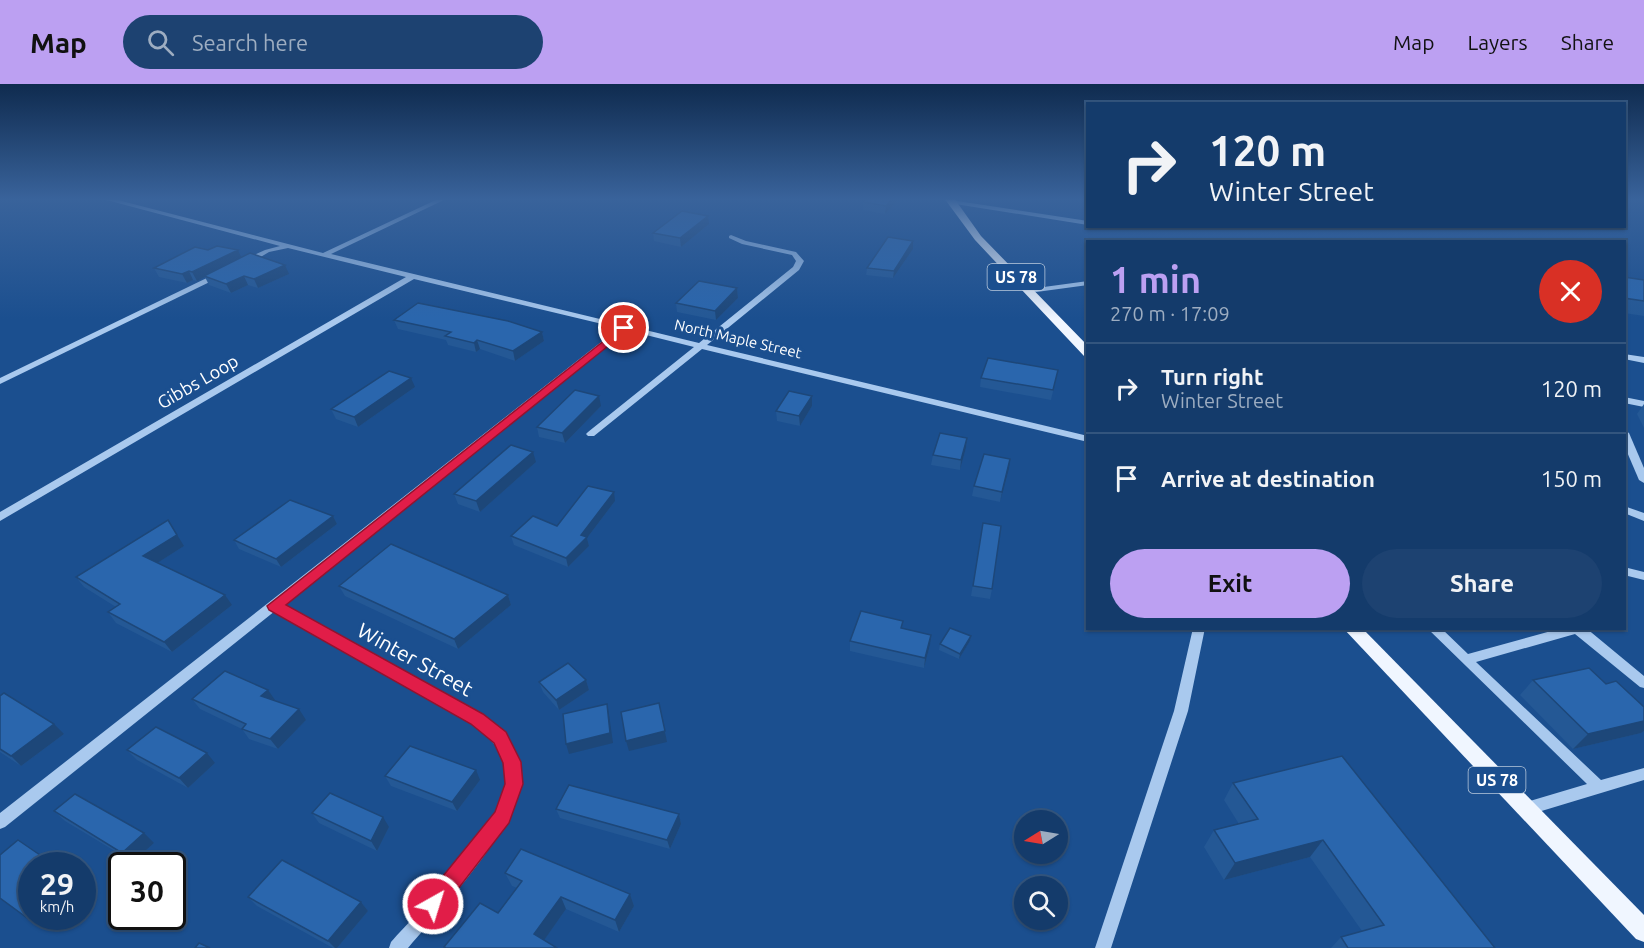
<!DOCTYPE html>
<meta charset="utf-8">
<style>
:root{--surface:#143b6b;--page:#1d4271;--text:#f1f3f6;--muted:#9dadc1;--line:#33557e;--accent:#bca0f2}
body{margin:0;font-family:Ubuntu,sans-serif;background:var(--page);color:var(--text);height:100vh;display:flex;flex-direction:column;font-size:22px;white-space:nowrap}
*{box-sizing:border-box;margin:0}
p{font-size:20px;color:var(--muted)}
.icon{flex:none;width:33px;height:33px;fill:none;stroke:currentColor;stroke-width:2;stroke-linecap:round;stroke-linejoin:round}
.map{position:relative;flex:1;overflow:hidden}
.panel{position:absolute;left:1086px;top:156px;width:540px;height:390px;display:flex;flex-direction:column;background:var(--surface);border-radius:0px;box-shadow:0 2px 4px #0004,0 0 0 2px var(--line)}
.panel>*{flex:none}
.hud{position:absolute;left:1086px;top:18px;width:540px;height:126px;border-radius:0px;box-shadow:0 2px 4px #0004,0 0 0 2px var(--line);background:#143b6b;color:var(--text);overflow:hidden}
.needle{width:39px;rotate:259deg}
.tools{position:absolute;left:1014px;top:726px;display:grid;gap:12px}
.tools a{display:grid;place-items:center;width:54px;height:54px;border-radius:50%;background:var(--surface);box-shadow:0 2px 4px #0004,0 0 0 2px var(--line);font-size:30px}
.speed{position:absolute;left:18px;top:768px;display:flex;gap:12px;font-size:30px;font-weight:700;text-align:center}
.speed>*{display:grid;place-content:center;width:78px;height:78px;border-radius:50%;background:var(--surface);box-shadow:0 2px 4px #0004,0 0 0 2px var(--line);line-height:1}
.speed small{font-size:15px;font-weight:400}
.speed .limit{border:3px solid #111;border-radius:9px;background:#fff;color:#111}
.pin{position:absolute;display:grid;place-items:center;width:51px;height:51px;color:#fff;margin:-26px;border:3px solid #fff;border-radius:50%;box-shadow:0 2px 6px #0007}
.me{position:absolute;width:66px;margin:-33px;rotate:39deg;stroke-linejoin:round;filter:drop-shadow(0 0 4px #0008)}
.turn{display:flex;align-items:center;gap:21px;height:126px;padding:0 24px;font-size:27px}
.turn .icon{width:78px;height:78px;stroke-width:2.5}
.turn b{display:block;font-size:42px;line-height:51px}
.round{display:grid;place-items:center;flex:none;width:63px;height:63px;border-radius:32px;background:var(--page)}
.headline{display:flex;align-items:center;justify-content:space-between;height:102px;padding:0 24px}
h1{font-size:36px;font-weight:700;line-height:45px;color:var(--accent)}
.button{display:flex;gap:12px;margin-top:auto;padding:12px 24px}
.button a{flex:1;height:69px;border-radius:36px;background:var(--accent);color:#111;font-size:24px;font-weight:700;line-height:69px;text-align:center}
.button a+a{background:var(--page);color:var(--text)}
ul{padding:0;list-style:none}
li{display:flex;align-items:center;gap:18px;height:90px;padding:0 24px;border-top:2px solid var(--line)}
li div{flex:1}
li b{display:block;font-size:22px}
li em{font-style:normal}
header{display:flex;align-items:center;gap:36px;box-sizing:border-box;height:84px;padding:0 30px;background:var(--accent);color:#111}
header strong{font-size:28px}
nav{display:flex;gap:33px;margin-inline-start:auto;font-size:21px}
.search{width:420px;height:54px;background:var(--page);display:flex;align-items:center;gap:15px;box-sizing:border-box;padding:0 21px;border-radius:33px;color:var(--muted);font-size:22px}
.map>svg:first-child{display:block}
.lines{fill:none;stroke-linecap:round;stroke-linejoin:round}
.minor{fill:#a9c9ee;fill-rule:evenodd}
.major{fill:#f0f6ff;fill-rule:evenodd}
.wall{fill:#245895}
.shaded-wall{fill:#1d4779}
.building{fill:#2a66ad;stroke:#1d4779;stroke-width:1.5}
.route{fill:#e11d48;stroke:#92132f;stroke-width:1.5}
.labels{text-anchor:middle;stroke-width:6;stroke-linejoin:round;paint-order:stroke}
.far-street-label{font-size:15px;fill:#fff;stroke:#1b4f8f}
.shield{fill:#1b4f8f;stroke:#bbcadd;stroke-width:1.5}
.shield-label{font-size:16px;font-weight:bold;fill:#fff}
.street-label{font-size:18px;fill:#fff;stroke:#1b4f8f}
.near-street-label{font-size:21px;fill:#fff;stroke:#1b4f8f}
</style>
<header>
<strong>Map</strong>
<div class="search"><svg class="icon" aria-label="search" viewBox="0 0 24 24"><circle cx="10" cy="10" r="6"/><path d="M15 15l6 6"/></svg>Search here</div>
<nav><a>Map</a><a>Layers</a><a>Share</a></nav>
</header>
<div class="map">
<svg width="1644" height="864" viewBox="0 0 1644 864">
<rect width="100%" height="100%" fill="#1b4f8f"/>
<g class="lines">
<g class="minor">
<path d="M99,114H110L323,169L440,114H448L331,170L699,259L793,183L796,177L792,171L742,160L729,154V152L731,151L746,157L796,168L804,177L799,186L707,261L1088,352V358L702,265L594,352H588L586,350L588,348L694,263L626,246L283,521L482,631C500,646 519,665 521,690C525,737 438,828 408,864H389L391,858C421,825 510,734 507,691C506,668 489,653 472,639L275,527L5,743L0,745V729L619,244L414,195L0,437V428L406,193L288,164L269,168L249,180H243V176L265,166L280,162Z"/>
<polygon points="951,116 1088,137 1088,141 949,119 949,117"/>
<polygon points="215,190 222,192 0,300 0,294"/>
<polygon points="1088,197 1088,201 1029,209 1025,207 1029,205"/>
<polygon points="1624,270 1644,273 1644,279 1624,275"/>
<polygon points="1624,313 1644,317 1644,323 1624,319"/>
<polygon points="1624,346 1629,349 1644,384 1644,399 1639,396 1624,361"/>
<polygon points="1624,422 1644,429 1644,437 1624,429"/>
<polygon points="1624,483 1644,488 1644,496 1624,491"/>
<polygon points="1193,544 1205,544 1188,627 1111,864 1095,864 1174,627"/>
<polygon points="1427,544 1441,544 1468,570 1562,544 1586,544 1644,592 1644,604 1640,603 1575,550 1476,578 1601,696 1644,684 1644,696 1525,732 1520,730 1518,725 1520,720 1587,700"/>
</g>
<g class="major">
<polygon points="944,114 954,114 981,152 1088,262 1088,272 1084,272 975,156"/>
<polygon points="1343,544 1362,544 1644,831 1644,858 1636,855"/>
</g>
</g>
<g class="wall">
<polygon points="900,114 885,130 863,126 863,118"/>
<polygon points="709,140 681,163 654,157 653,149"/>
<polygon points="913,165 893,194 866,191 867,184"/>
<polygon points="242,174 289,190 258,204 248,201 231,209 209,201 205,193 197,197 193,196 187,199 159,193 154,184"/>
<polygon points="1624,193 1644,196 1644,232 1624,229"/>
<polygon points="737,204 738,214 716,236 677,228 676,219"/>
<polygon points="394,236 542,248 544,257 515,277 480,265 476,268 448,261 446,256 398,245"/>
<polygon points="1058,286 1051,316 980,303 981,294"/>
<polygon points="415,303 358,343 336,335 331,325"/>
<polygon points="812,312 812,322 800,342 777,337 776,327"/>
<polygon points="1644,320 1644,344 1637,330"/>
<polygon points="601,322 565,359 539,353 537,343"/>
<polygon points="967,354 966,364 960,386 931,381 933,371"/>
<polygon points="536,378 480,428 458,420 454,410"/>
<polygon points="1009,385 1000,418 972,412 974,402"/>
<polygon points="615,417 587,454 589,462 568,483 514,461 511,452 557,442"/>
<polygon points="333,432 337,440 281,483 239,465 234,456"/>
<polygon points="983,439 992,505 990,515 971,512"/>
<polygon points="184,462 157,479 232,521 172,568 116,539 108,528 116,523 84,503 76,493"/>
<polygon points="339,502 508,511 511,521 458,565 345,512"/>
<polygon points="903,545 930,561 924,584 850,567 850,557"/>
<polygon points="971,552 970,557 959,575 939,566 940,560"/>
<polygon points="586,596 589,606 559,626 543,608 539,598"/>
<polygon points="1533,596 1606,600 1644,623 1644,647 1641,649 1573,665 1520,611"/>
<polygon points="0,612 64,650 21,682 0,668"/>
<polygon points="192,615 275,616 275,617 306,636 278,665 249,655 242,645 200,625"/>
<polygon points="127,666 215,679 188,704 137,676"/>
<polygon points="385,692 480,696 457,727 391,702"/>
<polygon points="1233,699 1495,864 1331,864 1341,853 1362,847 1310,773 1224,796 1204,763 1214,746 1239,740 1224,716"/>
<polygon points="556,725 679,730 681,740 670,765 560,734"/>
<polygon points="54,727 154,759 133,778 65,737"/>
<polygon points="312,729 389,743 377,767 319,739"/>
<polygon points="505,789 630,810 634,822 619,848 566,825 544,856 557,864 445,864 444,863 498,829 517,804 512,802"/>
<polygon points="248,813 361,818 368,827 337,864 333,864 257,822"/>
</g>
<g class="shaded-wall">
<polygon points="893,114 900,114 885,130 886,122"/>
<polygon points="708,132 709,140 681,163 680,154"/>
<polygon points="913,157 913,165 893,194 894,187"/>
<polygon points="238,166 242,175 197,197 192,188"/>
<polygon points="285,181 289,190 258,204 254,195"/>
<polygon points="189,187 193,196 187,199 182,190"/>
<polygon points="244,192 248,201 231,209 226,200"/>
<polygon points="737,204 738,214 716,236 715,227"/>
<polygon points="542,248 544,257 515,277 513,267"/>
<polygon points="477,256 480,265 476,268 474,259"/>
<polygon points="411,294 415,303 358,343 354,333"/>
<polygon points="599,312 601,322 565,359 562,349"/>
<polygon points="812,312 812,322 800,342 799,332"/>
<polygon points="967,354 966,364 960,386 961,376"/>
<polygon points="533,368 536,378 480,428 476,417"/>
<polygon points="1010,375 1009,385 1000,418 1002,408"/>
<polygon points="614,408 615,417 587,454 589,462 568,483 566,474 581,451"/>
<polygon points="333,432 337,440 281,483 276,475"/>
<polygon points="168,436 184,462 151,483 143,472"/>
<polygon points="225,511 232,521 172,568 164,558"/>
<polygon points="508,511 511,521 458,565 454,555"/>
<polygon points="931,551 930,561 924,584 925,574"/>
<polygon points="971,552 970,557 959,575 960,570"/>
<polygon points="586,596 589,606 559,626 556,616"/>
<polygon points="268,606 275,616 268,622 261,612"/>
<polygon points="659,619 667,658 629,667 626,657"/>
<polygon points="607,620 609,630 613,659 569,670 566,660"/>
<polygon points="299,625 306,636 278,665 270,655"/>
<polygon points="1644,637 1644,647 1641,649 1573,665 1588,650"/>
<polygon points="54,640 64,650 21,682 11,672"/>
<polygon points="207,669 215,679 188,704 179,694"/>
<polygon points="476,686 480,696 457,727 452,718"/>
<polygon points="679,730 681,740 670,765 667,756"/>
<polygon points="383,733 389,743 377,767 371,757"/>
<polygon points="144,749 154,759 133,778 122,769"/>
<polygon points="1323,756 1310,773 1224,796 1235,779"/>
<polygon points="82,800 87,804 82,809"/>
<polygon points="630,810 634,822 619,848 615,836"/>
<polygon points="561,813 566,825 540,862 534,850"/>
<polygon points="361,818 368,827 337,864 335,864 328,857"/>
<polygon points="34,832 56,832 42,845 30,836"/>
</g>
<g class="building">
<polygon points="867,114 893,114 886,122 863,118"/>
<polygon points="682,127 708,132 680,154 653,149"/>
<polygon points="888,153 913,157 894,187 867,184"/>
<polygon points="217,162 238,166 192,188 189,187 182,190 154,184 195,163 208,166"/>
<polygon points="250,169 285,181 254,195 244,192 226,200 204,192"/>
<polygon points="1624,193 1644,196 1644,217 1624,214"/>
<polygon points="699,197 737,204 715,227 676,219"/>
<polygon points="418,219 508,237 542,248 513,267 477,256 474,259 445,252 451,248 394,236"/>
<polygon points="988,274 1058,286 1053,306 981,294"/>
<polygon points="389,287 411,294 354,333 331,325"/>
<polygon points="575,306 599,312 562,349 537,343"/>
<polygon points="789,307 812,312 799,332 776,327"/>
<polygon points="940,349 967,354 961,376 933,371"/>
<polygon points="511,361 533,368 476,417 454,410"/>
<polygon points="984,370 1010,375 1002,408 974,402"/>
<polygon points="588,402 614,408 581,451 587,453 566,474 511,452 533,432 557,442"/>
<polygon points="290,416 333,432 276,475 234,456"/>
<polygon points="168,436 177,451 143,472 225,511 164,558 108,528 120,520 76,493"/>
<polygon points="983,439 1001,442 992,505 973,502"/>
<polygon points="391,460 508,511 454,555 339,502"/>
<polygon points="861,527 903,537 901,544 931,551 925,574 850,557"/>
<polygon points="950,544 971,552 960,570 940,560"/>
<polygon points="568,579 586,596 556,616 539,598"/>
<polygon points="1589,584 1606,600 1616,597 1644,623 1644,637 1588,650 1533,596"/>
<polygon points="225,587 268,606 261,612 299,625 270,655 242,645 246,640 192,615"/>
<polygon points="4,609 54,640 11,672 0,665 0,612"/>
<polygon points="659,619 665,647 626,657 621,628"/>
<polygon points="607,620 610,649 566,660 563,630"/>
<polygon points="156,643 207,669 179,694 127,666"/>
<polygon points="410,662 476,686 452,718 385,692"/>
<polygon points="1342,672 1495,864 1348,864 1341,853 1384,841 1323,756 1235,779 1214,746 1258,735 1233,699"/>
<polygon points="569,701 679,730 667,756 556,725"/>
<polygon points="330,709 383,733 371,757 312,729"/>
<polygon points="75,710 144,749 122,769 54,727"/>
<polygon points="18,756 56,782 32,782 32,832 34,832 30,836 0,814 0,771"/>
<polygon points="521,765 630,810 615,836 561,813 534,850 557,864 446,864 444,863 480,819 498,829 522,797 505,789"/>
<polygon points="282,776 361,818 328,857 248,813"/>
<polygon points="199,859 210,864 195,864"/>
</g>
<linearGradient id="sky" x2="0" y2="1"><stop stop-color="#0f2b4f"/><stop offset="0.49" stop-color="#39639b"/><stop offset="1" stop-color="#39639b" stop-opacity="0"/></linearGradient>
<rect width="1644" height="235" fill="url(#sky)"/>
<polygon class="route" points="624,241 628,242 628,246 286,521 483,630 506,648 521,678 523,700 509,739 441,827 433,830 426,827 423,820 426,813 495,728 505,700 503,679 494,659 471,640 269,526 267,522"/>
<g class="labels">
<g class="far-street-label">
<text transform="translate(738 255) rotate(13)" y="5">North Maple Street</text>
</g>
<g class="shield">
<rect x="987.5" y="180" width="57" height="26" rx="4.5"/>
<rect x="1468.5" y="683" width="57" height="26" rx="4.5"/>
</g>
<g class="shield-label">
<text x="1016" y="199">US 78</text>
<text x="1497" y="702">US 78</text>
</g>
<g class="street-label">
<text transform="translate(198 298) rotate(-30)" y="6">Gibbs Loop</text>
</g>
<g class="near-street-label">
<text transform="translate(415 576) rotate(29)" y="7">Winter Street</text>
</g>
</g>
</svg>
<div class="tools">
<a><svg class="needle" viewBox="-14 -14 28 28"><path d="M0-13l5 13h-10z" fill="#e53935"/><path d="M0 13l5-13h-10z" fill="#9dadc1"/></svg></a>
<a><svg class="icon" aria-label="search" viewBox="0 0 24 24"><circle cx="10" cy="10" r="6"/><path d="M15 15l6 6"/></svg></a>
</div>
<div class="speed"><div>29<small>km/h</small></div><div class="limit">30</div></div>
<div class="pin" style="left:624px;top:244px;background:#d93025"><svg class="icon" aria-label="arrive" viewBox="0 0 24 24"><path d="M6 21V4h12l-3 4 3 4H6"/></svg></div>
<svg class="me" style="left:433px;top:820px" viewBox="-20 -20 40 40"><circle r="17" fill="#e11d48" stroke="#fff" stroke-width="3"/><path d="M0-11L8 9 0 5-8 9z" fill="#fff"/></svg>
<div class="hud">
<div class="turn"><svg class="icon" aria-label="right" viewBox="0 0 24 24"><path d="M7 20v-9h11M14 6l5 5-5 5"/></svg><div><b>120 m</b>Winter Street</div></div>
</div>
<section class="panel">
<div class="headline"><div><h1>1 min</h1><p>270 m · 17:09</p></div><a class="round" style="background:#d93025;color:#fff"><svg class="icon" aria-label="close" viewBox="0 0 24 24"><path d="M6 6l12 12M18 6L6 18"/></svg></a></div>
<ul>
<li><svg class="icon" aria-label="right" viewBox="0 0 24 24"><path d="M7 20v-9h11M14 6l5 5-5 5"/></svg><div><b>Turn right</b><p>Winter Street</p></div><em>120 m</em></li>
<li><svg class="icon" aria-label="arrive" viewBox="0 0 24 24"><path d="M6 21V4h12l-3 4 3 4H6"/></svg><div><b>Arrive at destination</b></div><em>150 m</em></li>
</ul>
<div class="button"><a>Exit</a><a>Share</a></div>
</section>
</div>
